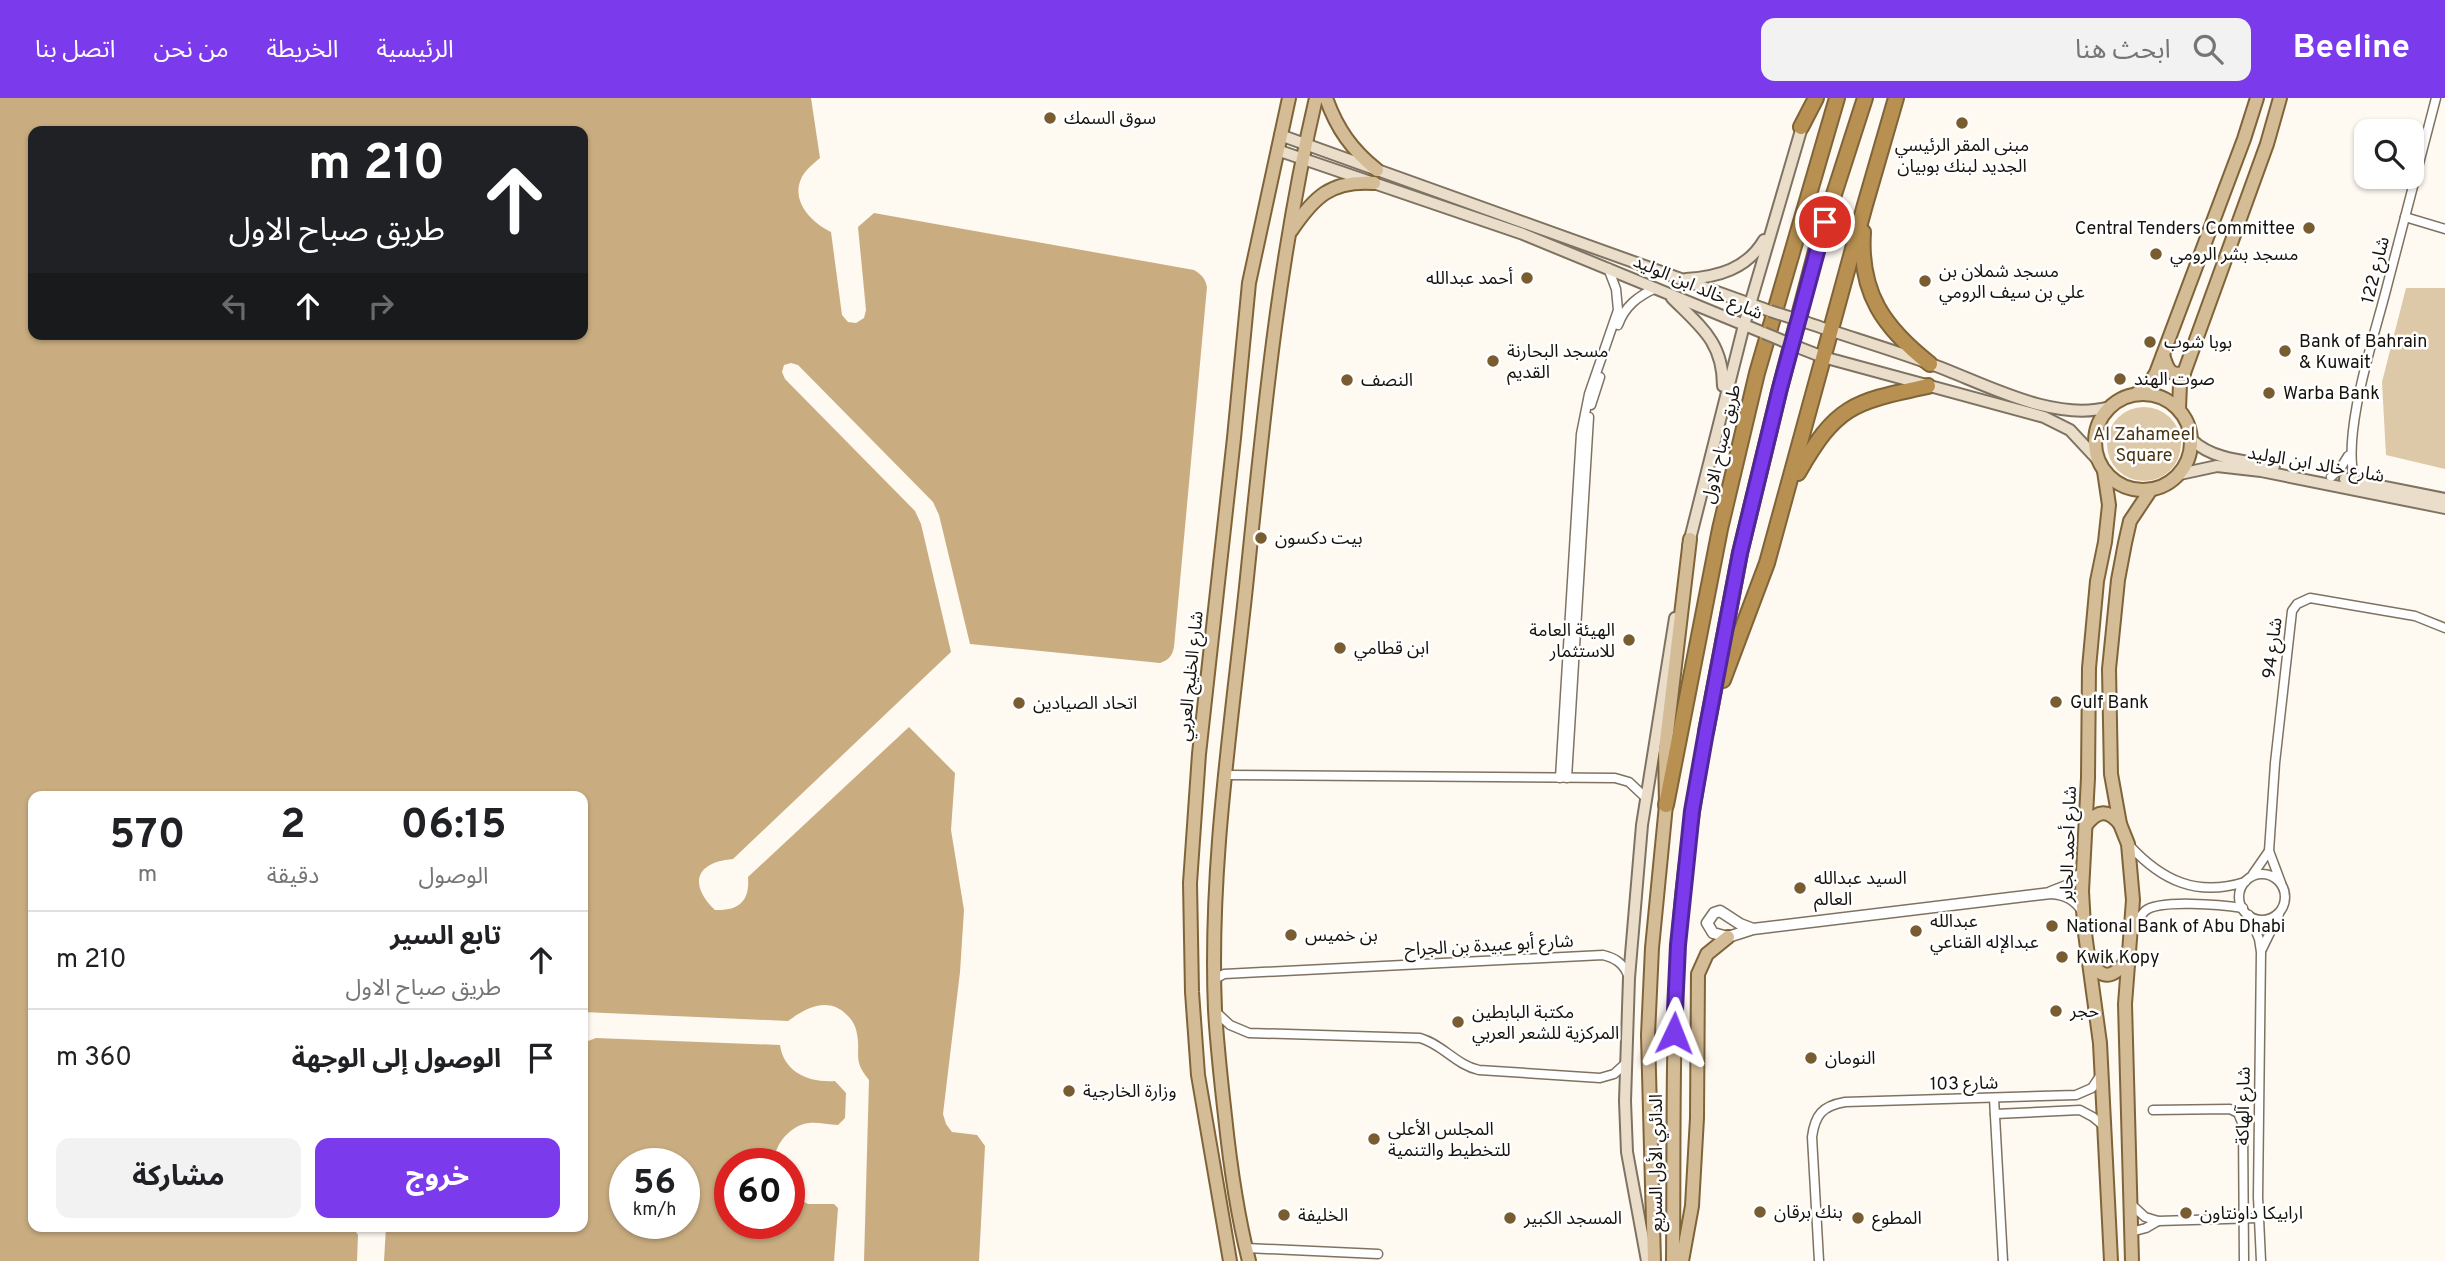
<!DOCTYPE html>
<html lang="ar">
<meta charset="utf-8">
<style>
:root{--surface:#fff;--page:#f2f2f2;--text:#202124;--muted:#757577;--line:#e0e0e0;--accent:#7c3aed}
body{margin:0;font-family:Overpass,"Noto Sans Arabic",sans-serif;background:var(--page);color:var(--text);direction:rtl;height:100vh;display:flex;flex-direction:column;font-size:26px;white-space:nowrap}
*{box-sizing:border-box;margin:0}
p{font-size:23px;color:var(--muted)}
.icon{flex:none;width:38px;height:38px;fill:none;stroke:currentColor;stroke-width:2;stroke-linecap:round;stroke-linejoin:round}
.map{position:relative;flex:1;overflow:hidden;direction:ltr}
.sheet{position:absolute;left:28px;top:693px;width:560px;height:441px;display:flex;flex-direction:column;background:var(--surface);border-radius:14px;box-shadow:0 2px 5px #0004;direction:rtl}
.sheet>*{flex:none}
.guide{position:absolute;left:28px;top:28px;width:560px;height:214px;border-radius:14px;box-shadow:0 2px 5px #0004;direction:rtl;background:#202124;color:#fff;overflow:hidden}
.fabs{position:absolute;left:2354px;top:21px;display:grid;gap:14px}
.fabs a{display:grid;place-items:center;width:70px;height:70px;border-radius:14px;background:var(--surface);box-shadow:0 2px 5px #0004;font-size:35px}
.speed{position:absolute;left:609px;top:1050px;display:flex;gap:14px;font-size:35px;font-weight:700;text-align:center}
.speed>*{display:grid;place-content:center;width:91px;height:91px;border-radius:50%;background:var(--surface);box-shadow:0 2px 5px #0004;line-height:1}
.speed small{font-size:18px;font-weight:400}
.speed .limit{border:10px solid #d22;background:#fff;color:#111}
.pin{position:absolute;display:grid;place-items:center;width:60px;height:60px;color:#fff;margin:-30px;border:4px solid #fff;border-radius:50%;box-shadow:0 2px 7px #0007}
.me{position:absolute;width:77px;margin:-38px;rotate:2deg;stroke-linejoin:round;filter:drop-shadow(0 0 5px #0008)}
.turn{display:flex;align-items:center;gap:24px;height:147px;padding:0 28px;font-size:32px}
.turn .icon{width:91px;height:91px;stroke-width:2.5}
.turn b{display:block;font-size:49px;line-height:60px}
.lanes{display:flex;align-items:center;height:66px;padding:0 28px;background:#0003;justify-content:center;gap:35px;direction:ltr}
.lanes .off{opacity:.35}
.eta{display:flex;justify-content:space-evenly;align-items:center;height:119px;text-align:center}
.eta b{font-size:42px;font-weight:700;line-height:49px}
.primary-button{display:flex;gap:14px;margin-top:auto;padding:14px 28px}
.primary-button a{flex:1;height:80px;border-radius:14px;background:var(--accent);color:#fff;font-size:28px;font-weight:700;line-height:80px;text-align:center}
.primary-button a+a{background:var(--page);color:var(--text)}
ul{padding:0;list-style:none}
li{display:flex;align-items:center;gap:21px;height:98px;padding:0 28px;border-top:2px solid var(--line)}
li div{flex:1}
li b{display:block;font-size:26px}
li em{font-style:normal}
header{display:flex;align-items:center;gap:42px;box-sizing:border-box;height:98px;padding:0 35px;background:var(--accent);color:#fff}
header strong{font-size:33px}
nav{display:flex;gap:38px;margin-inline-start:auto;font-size:24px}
.search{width:490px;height:63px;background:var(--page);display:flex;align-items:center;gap:18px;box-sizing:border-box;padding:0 24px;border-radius:14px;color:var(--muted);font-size:26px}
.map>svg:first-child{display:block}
.green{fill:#ddc8a8}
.water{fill:#c9ad81;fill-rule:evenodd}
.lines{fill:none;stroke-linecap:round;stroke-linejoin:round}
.minor-casing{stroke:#7e7362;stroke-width:11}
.tertiary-casing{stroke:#7e7362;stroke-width:13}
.secondary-casing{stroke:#7e7362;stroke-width:14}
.primary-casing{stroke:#7f6439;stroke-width:16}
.motorway-casing{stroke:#7f6439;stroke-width:18}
.minor{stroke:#fff;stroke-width:8}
.tertiary{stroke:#fff;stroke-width:10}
.secondary{stroke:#eadecb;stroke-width:10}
.primary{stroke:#d4bc97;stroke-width:12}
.motorway{stroke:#b89051;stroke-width:14}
.secondary-bridge-casing{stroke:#7e7362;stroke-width:14;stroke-linecap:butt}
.secondary-bridge{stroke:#eadecb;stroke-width:10}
.route-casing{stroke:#51269a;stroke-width:18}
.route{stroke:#7c3aed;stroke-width:12}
.poi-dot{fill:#795d30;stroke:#fff;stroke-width:2.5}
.labels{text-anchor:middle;stroke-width:5;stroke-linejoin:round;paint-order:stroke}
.poi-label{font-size:18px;fill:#16120c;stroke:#fff;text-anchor:start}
.street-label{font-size:18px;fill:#16120c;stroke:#fff}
.park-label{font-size:18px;fill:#493410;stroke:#fff}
</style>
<header>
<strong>Beeline</strong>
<div class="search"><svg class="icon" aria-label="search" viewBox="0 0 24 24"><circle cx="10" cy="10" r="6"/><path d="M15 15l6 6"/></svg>ابحث هنا</div>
<nav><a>الرئيسية</a><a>الخريطة</a><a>من نحن</a><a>اتصل بنا</a></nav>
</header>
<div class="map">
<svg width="2445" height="1163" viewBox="0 0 2445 1163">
<rect width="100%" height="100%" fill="#fef9f1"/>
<g class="green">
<polygon points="2406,190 2445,190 2445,371 2386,357 2382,284"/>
<circle cx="2144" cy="346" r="37"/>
</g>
<g class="water">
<path d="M0,0H811L820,60C813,66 804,73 801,81C791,104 812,125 831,134L842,217L848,224L856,225L864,220L866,212L858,129L874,115L1194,172C1202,177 1205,180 1207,189L1174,549C1172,558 1169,562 1160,565L970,546L939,417L933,404L798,267L791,265L784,267L782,274L785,281L915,413L921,426L951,554L733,761C696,764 688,786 715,812C739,813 750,803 748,779L909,629L955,675L951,732L964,812L960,874L943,1016L946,1026L952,1034L977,1037L985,1048L979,1163H864L869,982C852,962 861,956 857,936C856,928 852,922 847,917C828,898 806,910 788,923L583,914V698H33V1129H348L354,1131L358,1137L357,1163H0ZM33,33H583V236H33Z"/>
<path d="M596,940L780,947C784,975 810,985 835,983L846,995L845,1020L838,1027C828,1027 818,1024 809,1025C790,1027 773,1048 774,1066H730V1125H789V1096L808,1106H834L838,1110L834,1163H384L386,1129H583V945ZM625,1066H684V1125H625Z"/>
</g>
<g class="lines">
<g class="minor-casing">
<g id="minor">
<polyline points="2405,119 2445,131"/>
<path d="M1618,227C1625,208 1638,198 1656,190"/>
<polyline points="1591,307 1600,279"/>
<polyline points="2331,379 2340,371 2348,358"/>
<path d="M2355,383C2341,339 2373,242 2385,196C2402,130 2419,65 2436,0"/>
<polyline points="1226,677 1615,680 1629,684 1646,700"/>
<polyline points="1560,680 1581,336 1589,296 1618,212 1616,191 1608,170"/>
<polyline points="1567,680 1589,319"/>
<path d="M2129,747C2162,783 2197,799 2245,784"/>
<circle cx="2262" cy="799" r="23"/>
<polyline points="2253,776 2269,753"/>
<polyline points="2281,785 2269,753 2275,665 2292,513 2297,506 2310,500 2415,518 2445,530"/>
<polyline points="2249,817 2259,841 2261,854 2258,1099 2261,1163"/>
<path d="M2132,831C2136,826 2140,818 2145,813C2159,801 2223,807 2243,810"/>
<polyline points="2262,851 2279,816"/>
<path d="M1215,881L1224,876L1603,857C1615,860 1623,865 1628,877"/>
<path d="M1216,914L1230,927L1249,935L1420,940C1442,946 1456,967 1479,972L1600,980L1614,976L1626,965"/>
<polyline points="1994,1000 2003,1163"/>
<polyline points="2153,1012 2230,1011 2238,1015 2243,1027 2244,1163"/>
<polyline points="1995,1016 2080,1012 2093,1019 2105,1029"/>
<polyline points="2132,1107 2145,1119 2158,1123 2259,1120"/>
<polyline points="2131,1134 2146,1130 2158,1123"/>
<polyline points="1246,1150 1378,1156"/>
<path d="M1819,1163L1812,1039C1815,1017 1822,1008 1845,1004L2076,997L2092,990L2100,978"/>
</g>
</g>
<g class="tertiary-casing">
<g id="tertiary">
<polyline points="2051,794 2069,787 2082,775"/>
<path d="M1753,831L1740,826L1720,813L1714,815L1707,825L1713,835L1728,839L1753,831L2051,795C2066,796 2075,801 2083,813"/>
</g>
</g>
<g class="secondary-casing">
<g id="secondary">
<polyline points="1280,37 1770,213"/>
<polyline points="1277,52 1523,136 1764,235"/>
<path d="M1686,181C1718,179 1747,171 1764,142"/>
<path d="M1672,200C1701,229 1723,244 1723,288"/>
<path d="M1808,225C1849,239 1890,251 1931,266C1984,285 2053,325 2110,309"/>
<polyline points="1800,250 1823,259 2044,319 2070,332 2098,362"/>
<path d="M2192,342C2213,362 2246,363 2274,368"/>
<polyline points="2180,376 2217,368 2261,373 2445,410"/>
<polyline points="2345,381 2445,401"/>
<polyline points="1688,449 1744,227 1804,22"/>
<polyline points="1647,1163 1627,1054 1625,1003 1629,880 1642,727 1675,520"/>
</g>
</g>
<g class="primary-casing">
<g id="primary">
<path d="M1326,0C1337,31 1352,52 1377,72"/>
<path d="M1291,133C1314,99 1331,82 1374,85"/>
<path d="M2163,257C2167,269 2169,279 2184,275"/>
<circle cx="2143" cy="344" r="48"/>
<polyline points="2136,296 2148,288 2156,275 2244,41 2257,0"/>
<polyline points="2179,311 2180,286 2267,46 2280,0"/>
<polyline points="2104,373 2109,407 2105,444 2097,483 2089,570 2088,680 2082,793 2084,828 2100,945 2111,1163"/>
<path d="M2086,727C2098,712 2108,711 2120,726"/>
<path d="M2091,864C2105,886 2115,876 2129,861"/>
<polyline points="1230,1163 1198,977 1192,894 1190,785 1199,656 1234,340 1249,185 1289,0"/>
<path d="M1249,1163C1237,1116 1230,1066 1225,1018C1221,983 1217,947 1215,912C1209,771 1231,630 1246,489C1263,325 1278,161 1316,0"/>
<polyline points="1654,1163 1648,937 1652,850 1666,707 1665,652 1690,441"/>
<path d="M1673,1163C1674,1059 1672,954 1678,850C1682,777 1694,705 1706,634"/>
<polyline points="1682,1163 1692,1108 1697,1020 1698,876 1707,856 1728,839"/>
<polyline points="2132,1163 2125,906 2133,802 2128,746 2120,726 2111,676 2109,571 2118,482 2125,445 2130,423 2150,393"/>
</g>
</g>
<g class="motorway-casing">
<g id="motorway">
<polyline points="1801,29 1816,0"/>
<path d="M1863,134C1859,195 1884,230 1930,266"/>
<path d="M1798,375C1837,306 1854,304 1928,288"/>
<polyline points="1723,582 1767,465 1865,107 1896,0"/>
<polyline points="1706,634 1740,455 1780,290 1817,149 1865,0"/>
<polyline points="1666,707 1720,431 1757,275 1837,0"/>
</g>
</g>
<use href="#minor" class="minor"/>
<use href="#tertiary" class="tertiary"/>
<use href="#secondary" class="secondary"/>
<use href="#primary" class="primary"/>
<use href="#motorway" class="motorway"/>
<g class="secondary-bridge-casing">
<g id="secondary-bridge">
<polyline points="1770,213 1808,225"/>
<polyline points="1764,235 1800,250"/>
</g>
</g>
<use href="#secondary-bridge" class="secondary-bridge"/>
</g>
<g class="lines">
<g class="route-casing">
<polyline id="route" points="1674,935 1678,847 1692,713 1706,634 1740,455 1780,290 1825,124"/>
</g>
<use href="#route" class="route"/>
</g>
<g class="poi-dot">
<circle cx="1050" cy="20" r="7"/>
<circle cx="1962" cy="25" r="7"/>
<circle cx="2309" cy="130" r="7"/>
<circle cx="2156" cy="156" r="7"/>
<circle cx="1527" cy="180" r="7"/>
<circle cx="1925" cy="183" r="7"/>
<circle cx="2150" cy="244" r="7"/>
<circle cx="2285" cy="253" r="7"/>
<circle cx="1493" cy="263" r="7"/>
<circle cx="2120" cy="281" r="7"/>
<circle cx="1347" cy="282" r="7"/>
<circle cx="2269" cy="295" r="7"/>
<circle cx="1261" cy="440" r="7"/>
<circle cx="1629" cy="542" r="7"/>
<circle cx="1340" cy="550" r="7"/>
<circle cx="2056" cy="604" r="7"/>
<circle cx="1019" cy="605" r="7"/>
<circle cx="1800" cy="790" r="7"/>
<circle cx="2052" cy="828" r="7"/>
<circle cx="1916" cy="833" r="7"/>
<circle cx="1291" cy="837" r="7"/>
<circle cx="2062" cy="859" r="7"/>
<circle cx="2056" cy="913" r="7"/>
<circle cx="1458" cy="924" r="7"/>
<circle cx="1811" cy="960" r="7"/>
<circle cx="1069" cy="993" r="7"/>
<circle cx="1374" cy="1041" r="7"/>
<circle cx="1760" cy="1114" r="7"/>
<circle cx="2186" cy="1115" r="7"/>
<circle cx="1284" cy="1117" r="7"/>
<circle cx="1510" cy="1120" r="7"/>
<circle cx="1858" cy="1120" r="7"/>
</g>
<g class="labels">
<g class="poi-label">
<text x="1064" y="26">سوق السمك</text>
<text x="1962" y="53" text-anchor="middle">مبنى المقر الرئيسي<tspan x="1962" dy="21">الجديد لبنك بوبيان</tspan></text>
<text x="2295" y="136" text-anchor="end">Central Tenders Committee</text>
<text x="2170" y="162">مسجد بشر الرومي</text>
<text x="1939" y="179">مسجد شملان بن<tspan x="1939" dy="21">علي بن سيف الرومي</tspan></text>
<text x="1513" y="186" text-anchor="end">أحمد عبدالله</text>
<text x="2299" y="249">Bank of Bahrain<tspan x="2299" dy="21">&amp; Kuwait</tspan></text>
<text x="2164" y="250">بوبا شوب</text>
<text x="1507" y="259">مسجد البحارنة<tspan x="1507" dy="21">القديم</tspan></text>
<text x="2134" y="287">صوت الهند</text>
<text x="1361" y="288">النصف</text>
<text x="2283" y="301">Warba Bank</text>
<text x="1275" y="446">بيت دكسون</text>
<text x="1615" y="538" text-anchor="end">الهيئة العامة<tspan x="1615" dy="21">للاستثمار</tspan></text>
<text x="1354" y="556">ابن قطامي</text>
<text x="2070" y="610">Gulf Bank</text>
<text x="1033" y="611">اتحاد الصيادين</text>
<text x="1814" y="786">السيد عبدالله<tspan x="1814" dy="21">العالم</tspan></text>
<text x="1930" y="829">عبدالله<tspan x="1930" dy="21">عبدالإله القناعي</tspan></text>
<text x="2066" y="834">National Bank of Abu Dhabi</text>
<text x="1305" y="843">بن خميس</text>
<text x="2076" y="865">Kwik Kopy</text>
<text x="2070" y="919">حجر</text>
<text x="1472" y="920">مكتبة البابطين<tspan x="1472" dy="21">المركزية للشعر العربي</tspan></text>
<text x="1825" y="966">النومان</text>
<text x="1083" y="999">وزارة الخارجية</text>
<text x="1388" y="1037">المجلس الأعلى<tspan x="1388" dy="21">للتخطيط والتنمية</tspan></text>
<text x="1774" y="1120">بنك برقان</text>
<text x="2200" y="1121">ارابيكا داونتاون</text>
<text x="1298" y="1123">الخليفة</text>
<text x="1524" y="1126">المسجد الكبير</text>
<text x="1872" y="1126">المطوع</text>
</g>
<g class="street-label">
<text transform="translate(2375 172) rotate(-76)" y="6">شارع 122</text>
<text transform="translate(1698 189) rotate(23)" y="6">شارع خالد ابن الوليد</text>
<text transform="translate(1721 346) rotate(-77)" y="6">طريق صباح الاول</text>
<text transform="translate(2316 366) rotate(10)" y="6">شارع خالد ابن الوليد</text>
<text transform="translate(2272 550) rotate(-83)" y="6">شارع 94</text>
<text transform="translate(1190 578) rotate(-84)" y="6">شارع الخليج العربي</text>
<text transform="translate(2068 746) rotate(-88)" y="6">شارع أحمد الجابر</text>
<text transform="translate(1489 847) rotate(-3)" y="6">شارع أبو عبيدة بن الجراح</text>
<text transform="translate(1964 985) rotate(-1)" y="6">شارع 103</text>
<text transform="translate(2243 1008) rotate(-89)" y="6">شارع آلهاكة</text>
<text transform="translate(1656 1065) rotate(-90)" y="6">الدائري الأول السريع</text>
</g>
<g class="park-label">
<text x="2144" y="342">Al Zahameel<tspan x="2144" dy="21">Square</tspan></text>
</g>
</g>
</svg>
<div class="fabs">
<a><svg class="icon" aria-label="search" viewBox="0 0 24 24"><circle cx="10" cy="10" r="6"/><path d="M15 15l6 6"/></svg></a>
</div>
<div class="speed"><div>56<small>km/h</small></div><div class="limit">60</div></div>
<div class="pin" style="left:1825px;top:124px;background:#d93025"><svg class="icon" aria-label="arrive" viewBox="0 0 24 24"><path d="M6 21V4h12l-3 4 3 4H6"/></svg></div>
<svg class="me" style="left:1674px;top:935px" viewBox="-20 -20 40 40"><path d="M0-17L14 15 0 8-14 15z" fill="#7c3aed" stroke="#fff" stroke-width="4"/></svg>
<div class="guide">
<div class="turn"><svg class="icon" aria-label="ahead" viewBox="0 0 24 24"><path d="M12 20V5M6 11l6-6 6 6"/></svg><div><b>210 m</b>طريق صباح الاول</div></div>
<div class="lanes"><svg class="icon off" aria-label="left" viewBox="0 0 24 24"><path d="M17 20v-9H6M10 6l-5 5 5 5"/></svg><svg class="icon" aria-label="ahead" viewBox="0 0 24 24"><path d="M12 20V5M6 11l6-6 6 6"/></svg><svg class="icon off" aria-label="right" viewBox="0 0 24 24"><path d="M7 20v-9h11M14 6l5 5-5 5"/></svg></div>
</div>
<section class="sheet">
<div class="eta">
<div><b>06:15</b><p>الوصول</p></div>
<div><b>2</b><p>دقيقة</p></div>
<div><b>570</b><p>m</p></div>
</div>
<ul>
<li><svg class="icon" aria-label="ahead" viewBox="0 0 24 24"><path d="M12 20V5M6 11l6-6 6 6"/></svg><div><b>تابع السير</b><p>طريق صباح الاول</p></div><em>210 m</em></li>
<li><svg class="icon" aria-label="arrive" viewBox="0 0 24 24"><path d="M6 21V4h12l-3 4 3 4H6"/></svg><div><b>الوصول إلى الوجهة</b></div><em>360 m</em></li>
</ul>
<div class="primary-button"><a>خروج</a><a>مشاركة</a></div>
</section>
</div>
